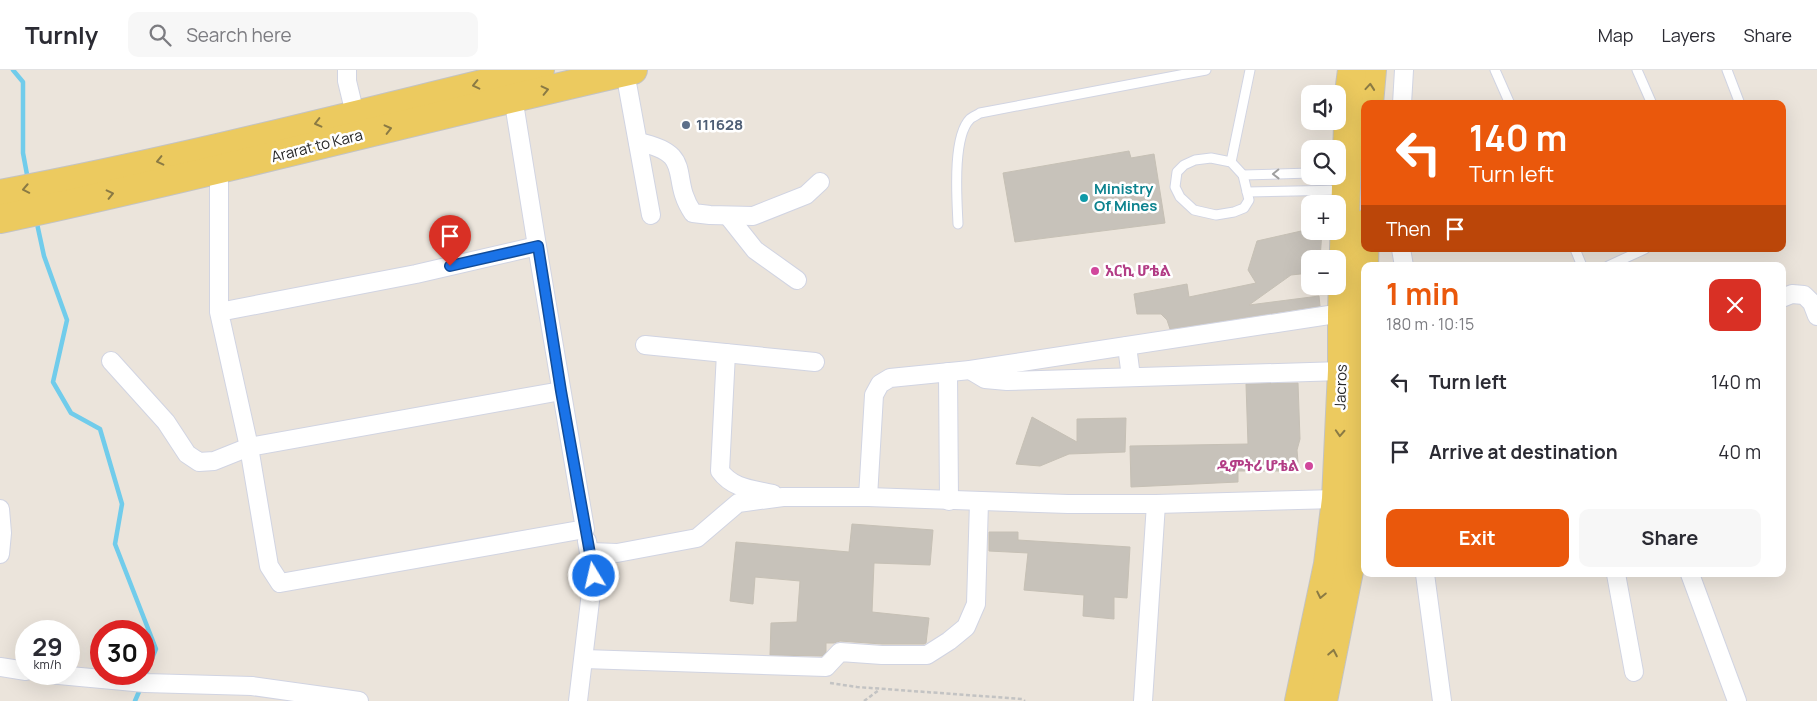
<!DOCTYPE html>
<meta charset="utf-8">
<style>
:root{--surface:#fff;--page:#f7f7f7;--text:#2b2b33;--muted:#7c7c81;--line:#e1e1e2;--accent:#ea580c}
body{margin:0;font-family:Manrope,"Noto Sans Ethiopic",sans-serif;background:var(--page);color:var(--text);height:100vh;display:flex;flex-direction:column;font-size:19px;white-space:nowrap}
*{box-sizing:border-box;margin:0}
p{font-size:16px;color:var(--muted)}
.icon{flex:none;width:28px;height:28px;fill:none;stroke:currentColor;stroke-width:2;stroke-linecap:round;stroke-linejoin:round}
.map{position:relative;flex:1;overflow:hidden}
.panel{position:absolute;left:1361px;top:192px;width:425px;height:315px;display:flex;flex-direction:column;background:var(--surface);border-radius:10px;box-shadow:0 5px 20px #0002}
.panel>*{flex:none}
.guide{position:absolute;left:1361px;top:30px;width:425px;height:152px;border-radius:10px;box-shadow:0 5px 20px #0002;background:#ea580c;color:#fff;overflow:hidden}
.controls{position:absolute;left:1301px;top:15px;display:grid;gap:10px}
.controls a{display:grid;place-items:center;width:45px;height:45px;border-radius:10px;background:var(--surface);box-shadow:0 5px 20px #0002;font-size:25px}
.speed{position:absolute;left:15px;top:550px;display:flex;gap:10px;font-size:25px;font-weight:700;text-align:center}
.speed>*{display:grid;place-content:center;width:65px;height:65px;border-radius:50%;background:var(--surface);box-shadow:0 5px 20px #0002;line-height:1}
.speed small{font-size:12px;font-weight:400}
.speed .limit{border:8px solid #d22;background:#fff;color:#111}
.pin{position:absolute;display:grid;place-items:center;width:42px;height:42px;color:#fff;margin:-51px -21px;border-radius:50% 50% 50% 0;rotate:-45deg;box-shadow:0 0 5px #0007}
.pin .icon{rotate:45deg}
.me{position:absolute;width:55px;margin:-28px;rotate:351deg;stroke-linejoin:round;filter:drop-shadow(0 0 4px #0008)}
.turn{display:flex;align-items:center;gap:18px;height:105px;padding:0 25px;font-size:22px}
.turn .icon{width:65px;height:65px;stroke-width:2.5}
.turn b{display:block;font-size:35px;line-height:42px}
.then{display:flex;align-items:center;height:48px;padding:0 25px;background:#0003;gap:10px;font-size:19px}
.round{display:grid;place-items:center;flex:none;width:52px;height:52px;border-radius:10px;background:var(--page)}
.summary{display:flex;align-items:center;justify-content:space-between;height:85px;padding:0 25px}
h1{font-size:30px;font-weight:700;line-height:38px;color:var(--accent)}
.primary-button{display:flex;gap:10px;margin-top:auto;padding:10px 25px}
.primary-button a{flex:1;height:58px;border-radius:10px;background:var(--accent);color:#fff;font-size:20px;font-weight:700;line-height:58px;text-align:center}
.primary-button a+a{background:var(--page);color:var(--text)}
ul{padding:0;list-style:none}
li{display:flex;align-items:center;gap:15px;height:70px;padding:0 25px}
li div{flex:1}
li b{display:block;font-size:19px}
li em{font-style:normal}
header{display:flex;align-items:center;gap:30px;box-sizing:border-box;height:70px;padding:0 25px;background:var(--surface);border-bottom:1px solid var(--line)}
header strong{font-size:24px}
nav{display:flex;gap:28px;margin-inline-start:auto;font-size:18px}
.search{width:350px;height:45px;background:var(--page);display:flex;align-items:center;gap:12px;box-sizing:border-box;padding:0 18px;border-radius:10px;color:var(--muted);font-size:19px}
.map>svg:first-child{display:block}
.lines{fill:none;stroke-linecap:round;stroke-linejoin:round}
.stream{stroke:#71cceb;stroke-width:4.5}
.building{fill:#c7c2ba;stroke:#c6c0b5}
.service-casing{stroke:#d1d4e2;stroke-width:11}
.minor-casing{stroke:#d1d4e2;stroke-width:20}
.primary-casing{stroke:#c3c3c3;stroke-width:30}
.path{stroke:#c3c3c3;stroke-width:2.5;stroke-dasharray:4 2.5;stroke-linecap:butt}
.service{stroke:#fff;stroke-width:9}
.minor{stroke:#fff;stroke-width:18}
.primary{stroke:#ecca5f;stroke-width:28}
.oneway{stroke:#8a7a44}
.oneway2{stroke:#9f9f9f}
.route-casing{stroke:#114b97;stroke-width:12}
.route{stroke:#1a73e8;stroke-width:9}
.service-dot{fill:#5c6f8a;stroke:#fff;stroke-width:2}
.culture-dot{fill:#0f9aa8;stroke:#fff;stroke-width:2}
.hotel-dot{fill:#d1479c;stroke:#fff;stroke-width:2}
.labels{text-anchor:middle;stroke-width:5;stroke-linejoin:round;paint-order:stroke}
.service-label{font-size:15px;font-weight:bold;fill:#4e5e75;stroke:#fff;text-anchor:start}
.street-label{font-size:15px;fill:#292929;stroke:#fff}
.culture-label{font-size:15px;font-weight:bold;fill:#0d838f;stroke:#fff;text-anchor:start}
.hotel-label{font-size:15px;font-weight:bold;fill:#b23c85;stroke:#fff;text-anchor:start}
</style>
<header>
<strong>Turnly</strong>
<div class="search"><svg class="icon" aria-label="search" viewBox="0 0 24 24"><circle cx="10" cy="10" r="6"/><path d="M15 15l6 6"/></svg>Search here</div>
<nav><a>Map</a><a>Layers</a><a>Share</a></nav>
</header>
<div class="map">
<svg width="1817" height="631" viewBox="0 0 1817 631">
<rect width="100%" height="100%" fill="#ebe4db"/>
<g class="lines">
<g class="stream">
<polyline points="13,0 23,12 23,83 28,110"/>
<polyline points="36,149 44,186 67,250 53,312 71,343 100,359 122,434 115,474 156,579 143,610"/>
<polyline points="135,631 141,617"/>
</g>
</g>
<g class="building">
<polygon points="1129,81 1131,88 1154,84 1165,153 1015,172 1003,103"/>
<polygon points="1310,159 1310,161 1322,161 1320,189 1310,189 1310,203 1291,205 1249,235 1319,226 1320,236 1170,259 1167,250 1161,244 1137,244 1134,224 1187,214 1189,227 1256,213 1248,200 1257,171"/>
<polygon points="1298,313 1300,369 1297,380 1298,392 1294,401 1238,401 1238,412 1131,417 1130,376 1248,374 1246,314"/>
<polygon points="1032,347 1077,372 1077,349 1126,348 1125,382 1069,384 1040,396 1016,394"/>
<polygon points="852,454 933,460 930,495 874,493 872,542 929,548 926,573 924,574 882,574 840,571 834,573 826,573 826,582 822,586 770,585 771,553 797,552 800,511 755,507 753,534 730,531 736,472 849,482"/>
<polygon points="989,462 1018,462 1018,470 1130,477 1127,528 1114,527 1114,549 1083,546 1084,525 1024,520 1028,483 989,481"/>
</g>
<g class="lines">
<g class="service-casing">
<g id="service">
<polyline points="1495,0 1510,34"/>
<polyline points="1637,0 1652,34"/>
<polyline points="1727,0 1740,34"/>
<polyline points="1231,92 1211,88 1195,90 1184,95 1177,102 1175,117 1180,127 1194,140 1216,145 1234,142 1244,138 1249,130 1243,105 1231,92 1250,0"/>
<polyline points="1243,105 1310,103"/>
<polyline points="1247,122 1344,120"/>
<path d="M958,154C957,130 952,67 970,49C972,47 977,45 980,43L1206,0"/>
<polyline points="1575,179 1582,196"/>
<polyline points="1608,196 1645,179"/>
</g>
</g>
<g class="minor-casing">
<g id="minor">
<polyline points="347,0 347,11 355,44"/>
<polyline points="625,2 651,145"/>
<polyline points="513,27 537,176"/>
<polyline points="1402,34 1404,0"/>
<path d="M638,72C697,84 668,107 693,143L710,145L753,146L806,125L820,112"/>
<polyline points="219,91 219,242 249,377 269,496 280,513 585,459 537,176 416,204 219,242"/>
<polyline points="728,146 755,180 797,210"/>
<polyline points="1401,179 1404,196"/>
<polyline points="1782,228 1792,224 1804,225 1812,233 1817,246"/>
<polyline points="645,275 815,292"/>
<polyline points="1127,276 1131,307"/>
<path d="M726,283L720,401C733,419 752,419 773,424"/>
<polyline points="111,291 166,352 187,384 199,392 214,391 249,377 561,321"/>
<polyline points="970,300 985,309 1007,311 1342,301"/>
<polyline points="948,302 949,431"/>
<polyline points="868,427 874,325 880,314 890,308 970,300 1342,243"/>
<polyline points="0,439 2,463 0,484"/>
<polyline points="590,482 617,483 697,468 738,433 783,427 868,427 1068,434 1156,434 1336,429"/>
<polyline points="1425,504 1442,631"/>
<polyline points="1616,504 1634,602"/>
<polyline points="1690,504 1737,631"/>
<polyline points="584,589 826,597 840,582 882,585 927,585 949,571 966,557 976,534 979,432"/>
<polyline points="0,597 26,601"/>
<polyline points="48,604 145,613 252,616 359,631"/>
<polyline points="578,631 593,506 587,471"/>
<polyline points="1143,631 1156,434"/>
</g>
</g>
<g class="primary-casing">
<g id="primary">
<polyline points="1369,34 1372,0"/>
<path d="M0,124C182,90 361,43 540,0"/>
<path d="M0,149C212,104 422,48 633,0"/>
<polyline points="1299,631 1328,494 1336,429 1342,301 1342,243 1349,23 1352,0"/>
<polyline points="1323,631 1350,496 1359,411 1365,154"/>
</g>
</g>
<g class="path">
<polyline points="830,613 857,617 1022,629 1025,631"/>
<polyline points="864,631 879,620"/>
</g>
<use href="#service" class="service"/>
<use href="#minor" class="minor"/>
<use href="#primary" class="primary"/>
</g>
<defs><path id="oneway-chevron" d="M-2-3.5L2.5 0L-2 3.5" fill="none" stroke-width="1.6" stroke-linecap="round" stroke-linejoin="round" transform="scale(1.25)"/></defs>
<g class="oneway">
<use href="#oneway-chevron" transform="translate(476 15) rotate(167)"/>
<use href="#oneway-chevron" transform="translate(1370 17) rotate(-85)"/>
<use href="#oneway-chevron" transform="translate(545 20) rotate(-13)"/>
<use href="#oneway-chevron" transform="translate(318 53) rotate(166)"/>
<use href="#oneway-chevron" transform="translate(388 59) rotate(-14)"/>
<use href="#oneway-chevron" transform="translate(160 91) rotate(167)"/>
<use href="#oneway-chevron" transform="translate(26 119) rotate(169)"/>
<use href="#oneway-chevron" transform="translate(110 124) rotate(-13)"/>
<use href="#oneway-chevron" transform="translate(1340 363) rotate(93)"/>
<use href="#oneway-chevron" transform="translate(1321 525) rotate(102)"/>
<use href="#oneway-chevron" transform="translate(1333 583) rotate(-79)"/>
</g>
<use class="oneway2" href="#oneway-chevron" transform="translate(1276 104) rotate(179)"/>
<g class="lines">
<g class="route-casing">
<polyline id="route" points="450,196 538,176 561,321 594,506"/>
</g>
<use href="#route" class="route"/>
</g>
<circle class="service-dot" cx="686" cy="55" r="5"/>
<circle class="culture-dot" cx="1084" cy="128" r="5"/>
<g class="hotel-dot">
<circle cx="1095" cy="201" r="5"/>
<circle cx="1309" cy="396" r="5"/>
</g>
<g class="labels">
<g class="service-label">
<text x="696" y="60">111628</text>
</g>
<g class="street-label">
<text transform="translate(317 76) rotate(-14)" y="5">Ararat to Kara</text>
<text transform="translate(1341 317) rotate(-88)" y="5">Jacros</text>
</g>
<g class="culture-label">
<text x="1094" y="124">Ministry<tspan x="1094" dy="17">Of Mines</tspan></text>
</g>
<g class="hotel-label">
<text x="1105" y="206">አርኪ ሆቴል</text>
<text x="1299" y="401" text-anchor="end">ዲምትሪ ሆቴል</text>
</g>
</g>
</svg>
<div class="controls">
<a><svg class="icon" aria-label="sound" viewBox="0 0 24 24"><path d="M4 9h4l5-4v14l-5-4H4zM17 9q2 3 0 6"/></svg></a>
<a><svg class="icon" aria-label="search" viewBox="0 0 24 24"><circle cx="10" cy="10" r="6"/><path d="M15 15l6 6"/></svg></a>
<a>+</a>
<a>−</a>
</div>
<div class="speed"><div>29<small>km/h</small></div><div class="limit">30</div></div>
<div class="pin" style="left:450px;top:196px;background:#d93025"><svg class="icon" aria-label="arrive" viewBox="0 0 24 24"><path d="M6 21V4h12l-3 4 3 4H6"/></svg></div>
<svg class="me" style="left:594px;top:506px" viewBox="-20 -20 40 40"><circle r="17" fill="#1a73e8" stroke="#fff" stroke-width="3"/><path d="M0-11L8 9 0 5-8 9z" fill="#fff"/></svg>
<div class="guide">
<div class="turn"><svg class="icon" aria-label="left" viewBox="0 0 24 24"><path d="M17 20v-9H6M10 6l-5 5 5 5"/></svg><div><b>140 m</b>Turn left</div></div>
<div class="then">Then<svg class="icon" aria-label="arrive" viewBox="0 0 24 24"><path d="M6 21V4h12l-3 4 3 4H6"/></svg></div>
</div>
<section class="panel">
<div class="summary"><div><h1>1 min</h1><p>180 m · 10:15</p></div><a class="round" style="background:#d93025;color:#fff"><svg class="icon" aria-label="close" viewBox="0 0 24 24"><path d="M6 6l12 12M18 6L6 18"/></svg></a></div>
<ul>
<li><svg class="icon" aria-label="left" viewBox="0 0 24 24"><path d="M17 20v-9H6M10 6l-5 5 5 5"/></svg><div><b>Turn left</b></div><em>140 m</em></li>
<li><svg class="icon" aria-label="arrive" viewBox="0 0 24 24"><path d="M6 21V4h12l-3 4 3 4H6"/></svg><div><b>Arrive at destination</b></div><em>40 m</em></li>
</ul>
<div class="primary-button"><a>Exit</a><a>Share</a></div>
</section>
</div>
